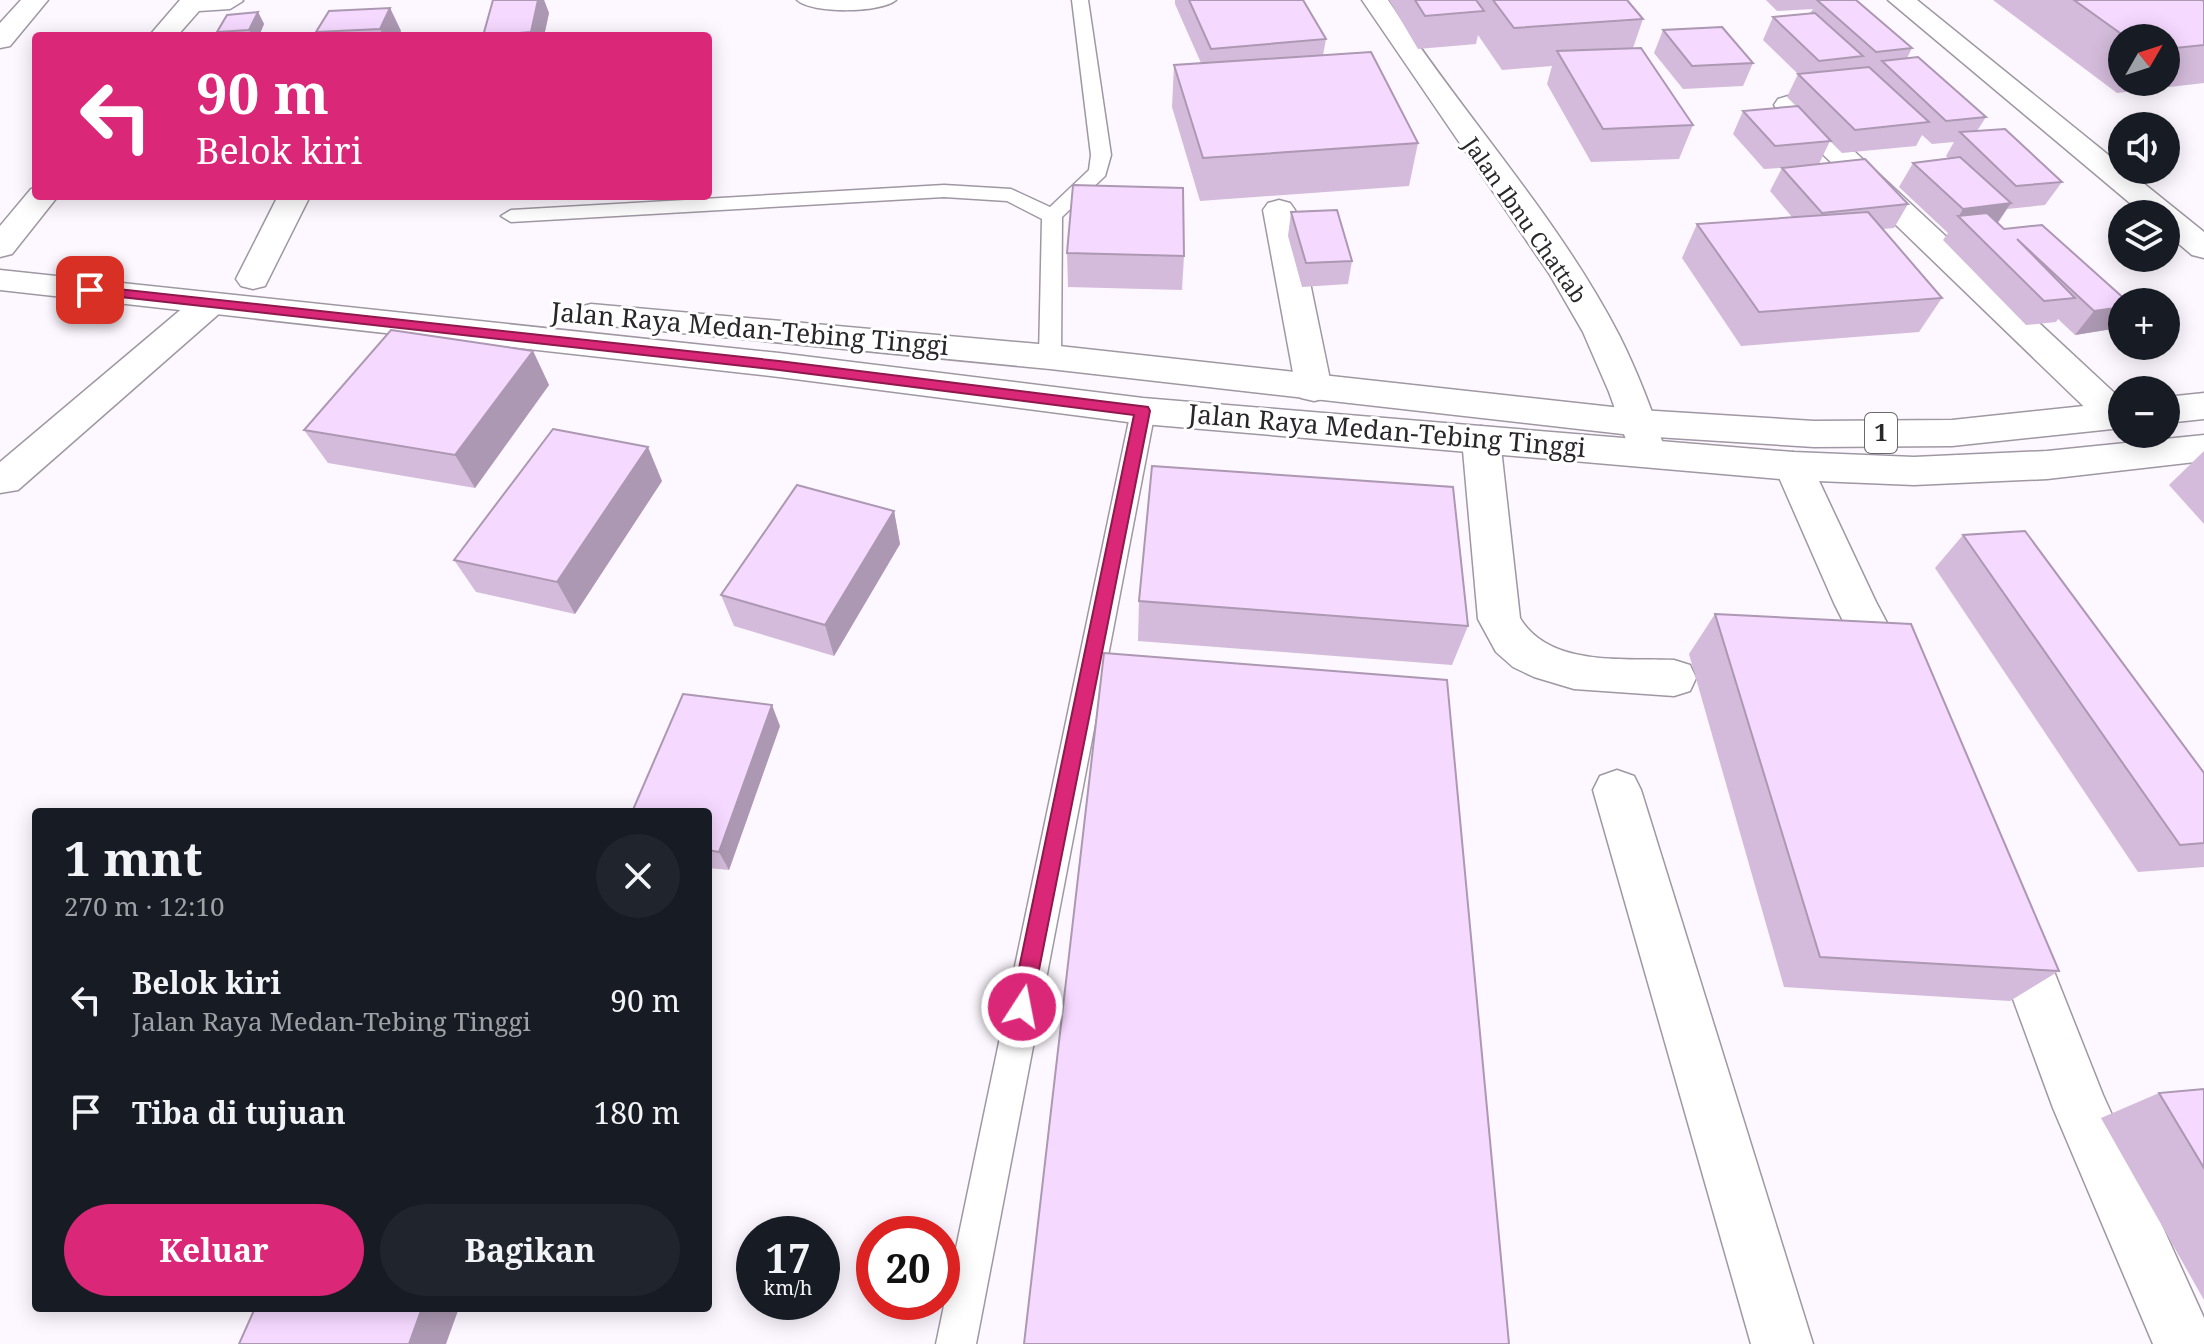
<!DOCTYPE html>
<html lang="id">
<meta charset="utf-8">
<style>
:root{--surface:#171b24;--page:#20242c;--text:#f1f3f6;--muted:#9ea1a6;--accent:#db2777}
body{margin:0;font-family:"Noto Serif",serif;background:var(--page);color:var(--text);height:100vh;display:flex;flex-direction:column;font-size:30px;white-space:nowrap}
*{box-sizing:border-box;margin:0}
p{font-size:26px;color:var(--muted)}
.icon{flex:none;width:44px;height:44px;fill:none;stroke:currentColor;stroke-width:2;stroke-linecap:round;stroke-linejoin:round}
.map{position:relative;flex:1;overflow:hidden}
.details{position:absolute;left:32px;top:808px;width:680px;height:504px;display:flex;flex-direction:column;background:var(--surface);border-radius:8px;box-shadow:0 4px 20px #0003}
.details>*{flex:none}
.hud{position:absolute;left:32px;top:32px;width:680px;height:168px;border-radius:8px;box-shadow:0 4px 20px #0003;background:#db2777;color:#fff;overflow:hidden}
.needle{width:52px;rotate:51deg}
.fabs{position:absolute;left:2108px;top:24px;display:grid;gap:16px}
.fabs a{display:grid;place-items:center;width:72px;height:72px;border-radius:50%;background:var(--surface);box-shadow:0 4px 20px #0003;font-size:40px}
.speed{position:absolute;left:736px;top:1216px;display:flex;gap:16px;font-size:40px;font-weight:700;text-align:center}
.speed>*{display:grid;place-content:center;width:104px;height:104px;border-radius:50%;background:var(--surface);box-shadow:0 4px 20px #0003;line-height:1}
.speed small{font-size:20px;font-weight:400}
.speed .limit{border:12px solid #d22;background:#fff;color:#111}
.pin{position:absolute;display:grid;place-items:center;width:68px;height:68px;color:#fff;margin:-34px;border-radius:16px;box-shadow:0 4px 12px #0006}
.me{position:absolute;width:88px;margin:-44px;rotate:11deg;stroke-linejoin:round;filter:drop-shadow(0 0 6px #0008)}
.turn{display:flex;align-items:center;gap:28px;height:168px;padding:0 32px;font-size:36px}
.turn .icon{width:104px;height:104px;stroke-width:2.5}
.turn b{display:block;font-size:56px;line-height:68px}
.round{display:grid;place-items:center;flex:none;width:84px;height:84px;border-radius:42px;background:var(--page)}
.overview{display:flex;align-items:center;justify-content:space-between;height:136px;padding:0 32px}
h1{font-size:48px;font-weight:700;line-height:60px}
.action{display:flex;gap:16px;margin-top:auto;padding:16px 32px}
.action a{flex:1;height:92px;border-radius:48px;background:var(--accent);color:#fff;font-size:32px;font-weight:700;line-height:92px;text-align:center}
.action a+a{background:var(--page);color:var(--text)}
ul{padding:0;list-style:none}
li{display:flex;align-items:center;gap:24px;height:112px;padding:0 32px}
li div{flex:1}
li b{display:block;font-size:30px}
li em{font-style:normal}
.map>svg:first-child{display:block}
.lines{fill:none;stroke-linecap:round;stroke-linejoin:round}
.service-casing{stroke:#9f97a2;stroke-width:3}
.minor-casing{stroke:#9f97a2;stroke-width:3}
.trunk-casing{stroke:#9f97a2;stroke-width:3}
.service{fill:#fff;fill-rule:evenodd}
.minor{fill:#fff;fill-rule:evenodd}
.trunk{fill:#fff;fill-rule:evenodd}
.wall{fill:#d4bbdb;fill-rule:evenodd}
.shaded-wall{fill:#ac98b2}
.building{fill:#f6d9ff;stroke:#ac98b2;stroke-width:2}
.route{fill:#db2777;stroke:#8e194d;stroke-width:2}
.labels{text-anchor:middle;stroke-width:6;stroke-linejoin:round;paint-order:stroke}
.far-street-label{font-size:22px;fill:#2a272b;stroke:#fff}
.shield{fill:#fff;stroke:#6a686b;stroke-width:2}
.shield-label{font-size:24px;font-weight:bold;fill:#2a272b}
.street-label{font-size:26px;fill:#2a272b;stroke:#fff}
</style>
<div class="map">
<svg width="2204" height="1344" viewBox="0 0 2204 1344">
<rect width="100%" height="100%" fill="#fdf8ff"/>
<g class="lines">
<g class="service-casing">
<g id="service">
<path d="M797,0H896C881,13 812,14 797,0Z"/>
<polygon points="1072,0 1088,0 1111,155 1105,176 1062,217 1061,357 1058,362 1050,364 1039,357 1042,219 1007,201 944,197 511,222 501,216 511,210 944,185 1011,189 1050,207 1089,170 1091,155"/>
<polygon points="1143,403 1155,411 976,1344 936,1344 1131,411"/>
</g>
</g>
<g class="minor-casing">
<g id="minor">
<polygon points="21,0 48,0 10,46 0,48 0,23"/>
<polygon points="180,0 242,0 243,1 230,9 199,11 177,36 149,36"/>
<path d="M1362,0H1388C1461,113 1557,215 1619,335C1638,373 1653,412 1666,453L1660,462L1647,466L1634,462L1609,392L1583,332L1550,275Z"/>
<polygon points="1888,0 1917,0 2122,166 2122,170 2127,170 2204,232 2204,258 2192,255 2166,233 2166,214 2143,214"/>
<polygon points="1788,96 1798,99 2122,400 2122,426 2102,424 1778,111 1774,105 1778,99"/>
<polygon points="36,188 36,196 58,196 12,254 0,257 0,226 31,189"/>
<polygon points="278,196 310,196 265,286 253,289 241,286 236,279"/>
<polygon points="1279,200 1290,203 1295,210 1332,389 1327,398 1314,401 1301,398 1296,389 1263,210 1268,203"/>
<polygon points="209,293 221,296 226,304 221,312 18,490 0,493 0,462 197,296"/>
<path d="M1481,426L1494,430L1500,439L1520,618C1549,667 1624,658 1674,660L1690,665L1696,678L1690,691L1674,696L1574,689L1534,677L1513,667L1496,652L1478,619L1462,439L1468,430Z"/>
<polygon points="1793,452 1807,456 1812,466 1876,602 1914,674 1908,687 1892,692 1876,687 1834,603 1774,466 1779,456"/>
<polygon points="1617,770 1634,776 1641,790 1813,1344 1751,1344 1593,790 1600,776"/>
<polygon points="2013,907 2031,914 2038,931 2103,1095 2204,1318 2204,1344 2153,1344 2053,1108 1988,931 1995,914"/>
</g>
</g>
<g class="trunk-casing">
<g id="trunk">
<polygon points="0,270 779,353 1143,398 1793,452 1914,457 2047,451 2204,435 2204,461 2047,479 1914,485 1793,480 1143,424 779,377 0,290"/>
<polygon points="591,304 1050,345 1640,410 1814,421 1952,420 2122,402 2122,428 1952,446 1814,447 1640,436 1050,369 579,323 574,315 579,307"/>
<polygon points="2204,393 2204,419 2166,423 2166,397"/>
</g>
</g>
<use href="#service" class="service"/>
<use href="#minor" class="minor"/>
<use href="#trunk" class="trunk"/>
</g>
<g class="wall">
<polygon points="493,0 544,0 549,13 544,36 483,36"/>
<polygon points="1175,0 1303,0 1326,39 1323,55 1418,143 1409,186 1200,201 1172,107 1174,65 1201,63 1175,4"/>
<polygon points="1389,0 1627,0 1643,19 1633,48 1693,125 1679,159 1591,162 1547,84 1552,66 1502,70 1478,35 1476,44 1418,49"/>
<polygon points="1766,0 1856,0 1912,48 1907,58 1986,117 1977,131 2062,182 2045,205 2007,209 1998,223 2004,229 2042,225 2112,329 2075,335 2058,319 2056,322 2026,325 1943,240 1948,233 1899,187 1913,163 1949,159 1946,156 1954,142 1932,144 1922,135 1916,146 1842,153 1830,141 1819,164 1908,204 1894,228 1883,229 1942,298 1919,332 1741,346 1682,258 1697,224 1792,217 1770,191 1782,168 1764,169 1733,134 1743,111 1796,106 1787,97 1798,74 1763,40 1773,17 1810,13 1813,9 1777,11"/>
<path d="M1993,0H2202L2204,1V83L2117,93ZM2122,38H2166V82H2122Z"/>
<polygon points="390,8 401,31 398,36 319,36 316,32"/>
<polygon points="258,12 264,24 259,36 219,36 217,32"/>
<polygon points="1663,30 1753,63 1743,86 1683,89 1654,53"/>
<polygon points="1291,212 1352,261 1348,284 1302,287 1288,236"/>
<polygon points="1067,253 1184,256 1182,290 1068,287"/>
<polygon points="533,351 549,385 475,488 328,463 304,430"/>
<polygon points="2204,451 2204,524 2169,485"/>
<polygon points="662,481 575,614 476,592 454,560"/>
<polygon points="894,511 900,544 834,656 734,626 721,595"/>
<polygon points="1963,535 2204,773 2204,867 2138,872 1935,568"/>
<polygon points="1139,601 1468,626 1452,665 1138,641"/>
<polygon points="1715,614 2059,971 2010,1001 1784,987 1689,654"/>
<polygon points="780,726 729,870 708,868 708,812"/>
<polygon points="2204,1089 2204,1300 2101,1118 2159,1093"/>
</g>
<g class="shaded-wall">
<polygon points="538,0 544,0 549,13 544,36 532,36 531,32"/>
<polygon points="390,8 401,31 398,36 383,36 380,29"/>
<polygon points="258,12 264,24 259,36 253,36 249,30"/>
<polygon points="2011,203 1995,226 1959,216 1963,209"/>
<polygon points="2122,307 2122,318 2112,329 2075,335 2094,311"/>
<polygon points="533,351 549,385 475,488 455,455"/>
<polygon points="648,447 662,481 575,614 557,582"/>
<polygon points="894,511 900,544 834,656 825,625"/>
<polygon points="772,705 780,726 729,870 719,852"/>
<polygon points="422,1308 459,1308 446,1344 409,1344"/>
</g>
<g class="building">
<polygon points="493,0 538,0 531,32 483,36"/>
<polygon points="1189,0 1303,0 1326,39 1211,49"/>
<polygon points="1415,0 1476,0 1484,11 1425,16"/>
<polygon points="1493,0 1627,0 1643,19 1514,28"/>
<polygon points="1817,0 1856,0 1912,48 1876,52"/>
<polygon points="2074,0 2202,0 2204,1 2204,45 2166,49 2166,38 2127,38"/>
<polygon points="390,8 380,29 316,32 329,11"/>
<polygon points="258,12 249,30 217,32 227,15"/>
<polygon points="1815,13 1863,56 1819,61 1773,17"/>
<polygon points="1722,27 1753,63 1692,66 1663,30"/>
<polygon points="1641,48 1693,125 1603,129 1557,51"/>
<polygon points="1371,52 1418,143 1203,158 1174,65"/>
<polygon points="1918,57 1986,117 1946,121 1882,61"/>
<polygon points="1869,67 1929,122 1855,130 1798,74"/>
<polygon points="1798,106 1831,141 1775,146 1743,111"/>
<polygon points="2005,129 2062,182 2016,186 1960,132"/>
<polygon points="1960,157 2011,203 1963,209 1913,163"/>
<polygon points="1865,159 1908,204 1822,213 1782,168"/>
<polygon points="1073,185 1183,188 1184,256 1067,253"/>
<polygon points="1337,210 1352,261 1306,263 1291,212"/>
<polygon points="1868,212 1942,298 1759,312 1697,224"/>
<polygon points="1987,213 2004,229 2042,225 2128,302 2122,302 2122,307 2094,311 2017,239 2075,298 2044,301 1958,216"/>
<polygon points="391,330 533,351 455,455 304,430"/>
<polygon points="553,429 648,447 557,582 454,560"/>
<polygon points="1152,466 1453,487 1468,626 1139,601"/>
<polygon points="797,485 894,511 825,625 721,595"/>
<polygon points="2025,531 2204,773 2204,843 2180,845 1963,535"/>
<polygon points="1715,614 1911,624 2059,971 1820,957"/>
<polygon points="1104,653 1447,680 1509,1344 1024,1344"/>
<polygon points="683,694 772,705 719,852 708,850 708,812 632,812"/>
<polygon points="2204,1089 2204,1168 2159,1093"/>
<polygon points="255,1308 422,1308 409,1344 239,1344"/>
</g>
<polygon class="route" points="90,286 779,361 1148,407 1150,411 1030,1015 1022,1018 1015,1015 1011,1007 1134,415 779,370 85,293 85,287"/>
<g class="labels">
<g class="far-street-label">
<text transform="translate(1525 220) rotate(55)" y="8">Jalan Ibnu Chattab</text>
</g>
<rect class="shield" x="1865" y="413" width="32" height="40" rx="6"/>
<g class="shield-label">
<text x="1881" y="441">1</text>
</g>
<g class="street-label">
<text transform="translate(750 329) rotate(5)" y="9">Jalan Raya Medan-Tebing Tinggi</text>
<text transform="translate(1387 431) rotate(5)" y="9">Jalan Raya Medan-Tebing Tinggi</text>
</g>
</g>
</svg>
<div class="fabs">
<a><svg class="needle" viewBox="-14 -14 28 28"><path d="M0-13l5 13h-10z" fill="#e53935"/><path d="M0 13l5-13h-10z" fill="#9ea1a6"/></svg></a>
<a><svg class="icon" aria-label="sound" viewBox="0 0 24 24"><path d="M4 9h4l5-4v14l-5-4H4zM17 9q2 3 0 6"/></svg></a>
<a><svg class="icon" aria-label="layers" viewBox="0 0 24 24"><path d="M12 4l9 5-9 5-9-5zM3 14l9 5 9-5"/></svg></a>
<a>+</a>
<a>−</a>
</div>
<div class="speed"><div>17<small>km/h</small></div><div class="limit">20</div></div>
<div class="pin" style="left:90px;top:290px;background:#d93025"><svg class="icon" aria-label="arrive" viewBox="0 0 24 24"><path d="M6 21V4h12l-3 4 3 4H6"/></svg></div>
<svg class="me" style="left:1022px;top:1007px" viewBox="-20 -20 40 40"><circle r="17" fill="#db2777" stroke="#fff" stroke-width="3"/><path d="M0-11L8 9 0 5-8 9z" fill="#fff"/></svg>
<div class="hud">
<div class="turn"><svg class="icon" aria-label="left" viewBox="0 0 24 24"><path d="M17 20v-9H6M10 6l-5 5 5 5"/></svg><div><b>90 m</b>Belok kiri</div></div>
</div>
<section class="details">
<div class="overview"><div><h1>1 mnt</h1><p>270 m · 12:10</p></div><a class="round"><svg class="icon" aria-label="close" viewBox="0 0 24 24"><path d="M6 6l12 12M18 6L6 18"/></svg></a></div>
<ul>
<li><svg class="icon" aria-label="left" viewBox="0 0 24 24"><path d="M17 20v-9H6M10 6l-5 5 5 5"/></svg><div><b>Belok kiri</b><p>Jalan Raya Medan-Tebing Tinggi</p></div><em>90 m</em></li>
<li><svg class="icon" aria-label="arrive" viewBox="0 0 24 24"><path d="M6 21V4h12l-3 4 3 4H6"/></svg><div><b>Tiba di tujuan</b></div><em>180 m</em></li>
</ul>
<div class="action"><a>Keluar</a><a>Bagikan</a></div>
</section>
</div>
